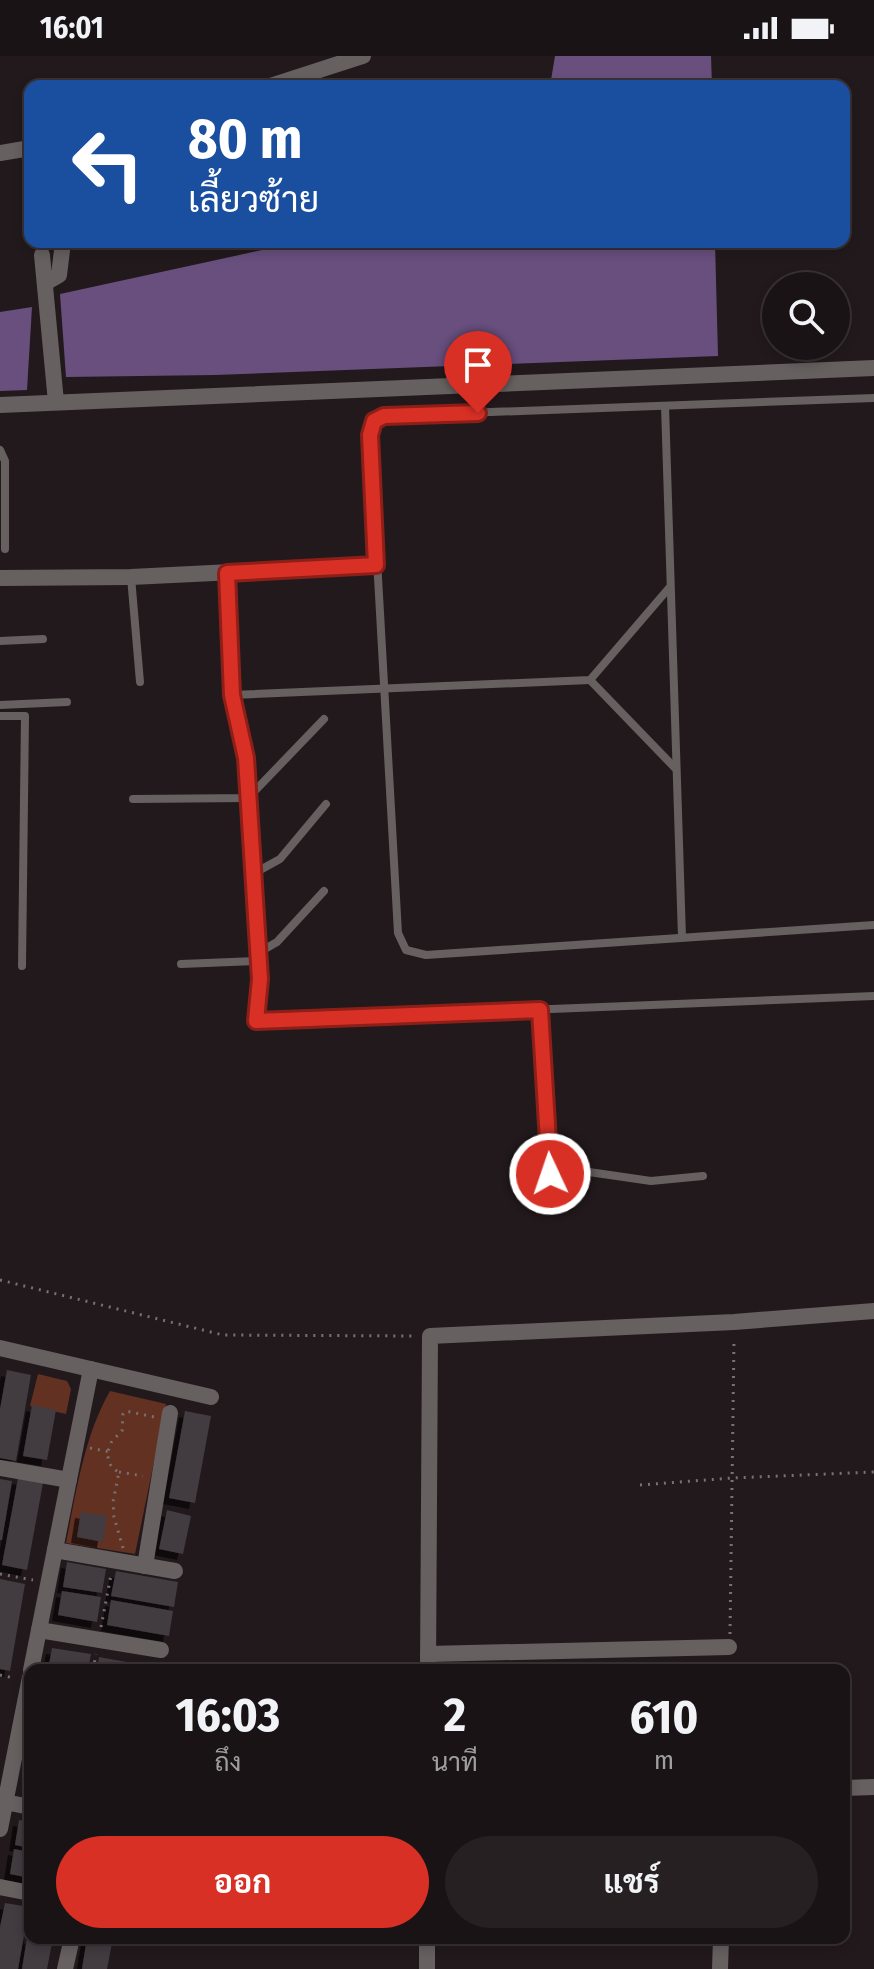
<!DOCTYPE html>
<html lang="th">
<meta charset="utf-8">
<style>
:root{--surface:#1a1315;--page:#272022;--text:#f1f3f6;--muted:#9f9ea0;--line:#383234;--accent:#d93025}
body{margin:0;font-family:"Fira Sans Condensed",Sarabun,sans-serif;background:var(--page);color:var(--text);height:100vh;display:flex;flex-direction:column;font-size:30px;white-space:nowrap}
*{box-sizing:border-box;margin:0}
p{font-size:26px;color:var(--muted)}
.icon{flex:none;width:44px;height:44px;fill:none;stroke:currentColor;stroke-width:2;stroke-linecap:round;stroke-linejoin:round}
.map{position:relative;flex:1;overflow:hidden}
.drawer{position:absolute;left:24px;top:1608px;width:826px;height:280px;display:flex;flex-direction:column;background:var(--surface);border-radius:16px;box-shadow:0 4px 12px #0003,0 0 0 2px var(--line)}
.drawer>*{flex:none}
.guide{position:absolute;left:24px;top:24px;width:826px;height:168px;border-radius:16px;box-shadow:0 4px 12px #0003,0 0 0 2px var(--line);background:#1a4fa0;color:#fff;overflow:hidden}
.controls{position:absolute;left:762px;top:216px;display:grid;gap:16px}
.controls a{display:grid;place-items:center;width:88px;height:88px;border-radius:50%;background:var(--surface);box-shadow:0 4px 12px #0003,0 0 0 2px var(--line);font-size:40px}
.pin{position:absolute;display:grid;place-items:center;width:68px;height:68px;color:#fff;margin:-82px -34px;border-radius:50% 50% 50% 0;rotate:-45deg;box-shadow:0 0 8px #0007}
.pin .icon{rotate:45deg}
.me{position:absolute;width:88px;margin:-44px;rotate:357deg;stroke-linejoin:round;filter:drop-shadow(0 0 6px #0008)}
.turn{display:flex;align-items:center;gap:28px;height:168px;padding:0 32px;font-size:36px}
.turn .icon{width:104px;height:104px;stroke-width:2.5}
.turn b{display:block;font-size:56px;line-height:68px}
.eta{display:flex;justify-content:space-evenly;align-items:center;height:136px;text-align:center}
.eta b{font-size:48px;font-weight:700;line-height:56px}
.button{display:flex;gap:16px;margin-top:auto;padding:16px 32px}
.button a{flex:1;height:92px;border-radius:48px;background:var(--accent);color:#fff;font-size:32px;font-weight:700;line-height:92px;text-align:center}
.button a+a{background:var(--page);color:var(--text)}
.status{display:flex;justify-content:space-between;align-items:center;height:56px;padding:0 40px;background:var(--surface);direction:ltr}
.status svg{height:22px;fill:currentColor}
.map>svg:first-child{display:block}
.green{fill:#633122}
.water{fill:#684f7e}
.building{fill:#423a41;filter:url(#shadow)}
.lines{fill:none;stroke-linecap:round;stroke-linejoin:round}
.path{stroke:#787073;stroke-width:3;stroke-dasharray:2 6;stroke-linecap:butt}
.service{stroke:#666060;stroke-width:8}
.minor{stroke:#666060;stroke-width:16}
.route-casing{stroke:#8d1f18;stroke-width:20}
.route{stroke:#d93025;stroke-width:14}
</style>
<div class="status"><b>16:01</b><svg viewBox="0 0 49 12"><path d="M0 12V9h3v3zM5 12V6h3v6zM10 12V3h3v9zM15 12V0h3v12zM26 1h20v11H26zM47 4h2v5h-2z"/></svg></div>
<div class="map">
<svg width="874" height="1913" viewBox="0 0 874 1913">
<defs>
<filter id="shadow"><feDropShadow dx="-6" dy="6" stdDeviation="0" flood-color="#0009"/></filter>
</defs>
<rect width="100%" height="100%" fill="#22191c"/>
<g class="green">
<polygon points="38,1318 67,1325 71,1333 66,1358 30,1350"/>
<path d="M110,1335L166,1348L135,1498L66,1487C76,1437 84,1380 110,1335Z"/>
</g>
<g class="water">
<polygon points="555,0 711,0 712,30 550,30"/>
<polygon points="299,186 715,186 718,300 215,319 66,321 60,238"/>
<polygon points="32,251 27,334 0,335 0,256"/>
</g>
<g class="building">
<polygon points="7,1314 31,1319 16,1405 0,1402 0,1353"/>
<polygon points="32,1349 56,1354 47,1404 23,1400"/>
<polygon points="185,1355 211,1360 195,1447 169,1442"/>
<polygon points="18,1422 43,1427 27,1514 2,1509"/>
<polygon points="0,1423 12,1425 2,1484 0,1484"/>
<polygon points="167,1454 191,1460 183,1498 159,1493"/>
<polygon points="81,1456 107,1460 103,1486 77,1481"/>
<polygon points="67,1506 106,1513 102,1537 63,1531"/>
<polygon points="116,1515 178,1526 174,1551 111,1540"/>
<polygon points="0,1523 25,1528 10,1615 0,1613"/>
<polygon points="62,1535 101,1541 97,1566 58,1559"/>
<polygon points="111,1544 173,1555 169,1580 107,1569"/>
<polygon points="52,1592 91,1598 88,1614 48,1614"/>
<polygon points="99,1601 160,1612 160,1614 97,1614"/>
<polygon points="19,1764 30,1766 30,1792 15,1789"/>
<polygon points="14,1793 30,1796 30,1822 10,1818"/>
<polygon points="5,1847 29,1851 18,1913 0,1913 0,1871"/>
<polygon points="28,1875 30,1882 53,1882 47,1913 22,1913"/>
<polygon points="87,1882 113,1882 107,1913 82,1913"/>
</g>
<g class="lines">
<g class="path">
<polyline points="0,1224 223,1279 414,1280"/>
<polyline points="90,1392 110,1396"/>
<polyline points="119,1416 143,1420"/>
<polyline points="640,1429 732,1422 874,1416"/>
<path d="M123,1492L114,1461L113,1446L119,1416C107,1411 105,1397 112,1385C115,1381 119,1379 122,1375L123,1358L126,1355L154,1361"/>
<polyline points="0,1518 33,1524"/>
<polyline points="101,1571 111,1519"/>
<polyline points="730,1578 734,1282"/>
<polyline points="93,1614 96,1598"/>
<polyline points="0,1619 14,1622"/>
</g>
<g class="service">
<polyline points="874,342 384,360 374,365 370,379 398,877 406,894 426,899 874,869"/>
<polyline points="665,350 682,881"/>
<polyline points="0,394 5,405 5,493"/>
<polyline points="227,517 232,639 246,702 260,923 256,965 874,940"/>
<polyline points="131,521 140,626"/>
<polyline points="0,585 43,583"/>
<polyline points="590,624 676,713"/>
<polyline points="232,639 590,624 669,532"/>
<polyline points="0,649 67,646"/>
<polyline points="0,660 25,660 22,910"/>
<polyline points="133,743 248,742 324,663"/>
<polyline points="253,818 280,803 326,748"/>
<polyline points="258,897 277,886 324,835"/>
<polyline points="181,908 258,905"/>
<polyline points="540,954 550,1118 589,1116 651,1125 703,1120"/>
</g>
<g class="minor">
<polyline points="270,30 363,0"/>
<polyline points="0,97 30,92"/>
<polyline points="42,199 56,346"/>
<polyline points="45,227 59,219 63,186"/>
<polyline points="0,349 874,312"/>
<polyline points="0,522 131,521 376,509"/>
<polyline points="0,1292 211,1341"/>
<polyline points="0,1412 69,1424"/>
<polyline points="55,1494 175,1515"/>
<polyline points="145,1510 170,1357"/>
<polyline points="39,1574 161,1594"/>
<polyline points="428,1598 729,1591"/>
<polyline points="31,1614 91,1313"/>
<polyline points="428,1614 430,1280 734,1266 874,1255"/>
<polyline points="844,1732 874,1731"/>
<polyline points="5,1746 30,1751"/>
<polyline points="0,1773 30,1621"/>
<polyline points="0,1831 30,1837"/>
<polyline points="65,1913 72,1882"/>
<polyline points="427,1913 427,1882"/>
<polyline points="720,1913 721,1882"/>
</g>
</g>
<g class="lines">
<g class="route-casing">
<polyline id="route" points="478,357 384,360 374,365 370,379 376,509 227,517 232,639 246,702 260,923 256,965 540,954 550,1118"/>
</g>
<use href="#route" class="route"/>
</g>
</svg>
<div class="controls">
<a><svg class="icon" aria-label="search" viewBox="0 0 24 24"><circle cx="10" cy="10" r="6"/><path d="M15 15l6 6"/></svg></a>
</div>
<div class="pin" style="left:478px;top:357px;background:#d93025"><svg class="icon" aria-label="arrive" viewBox="0 0 24 24"><path d="M6 21V4h12l-3 4 3 4H6"/></svg></div>
<svg class="me" style="left:550px;top:1118px" viewBox="-20 -20 40 40"><circle r="17" fill="#d93025" stroke="#fff" stroke-width="3"/><path d="M0-11L8 9 0 5-8 9z" fill="#fff"/></svg>
<div class="guide">
<div class="turn"><svg class="icon" aria-label="left" viewBox="0 0 24 24"><path d="M17 20v-9H6M10 6l-5 5 5 5"/></svg><div><b>80 m</b>เลี้ยวซ้าย</div></div>
</div>
<section class="drawer">
<div class="eta">
<div><b>16:03</b><p>ถึง</p></div>
<div><b>2</b><p>นาที</p></div>
<div><b>610</b><p>m</p></div>
</div>
<div class="button"><a>ออก</a><a>แชร์</a></div>
</section>
</div>
